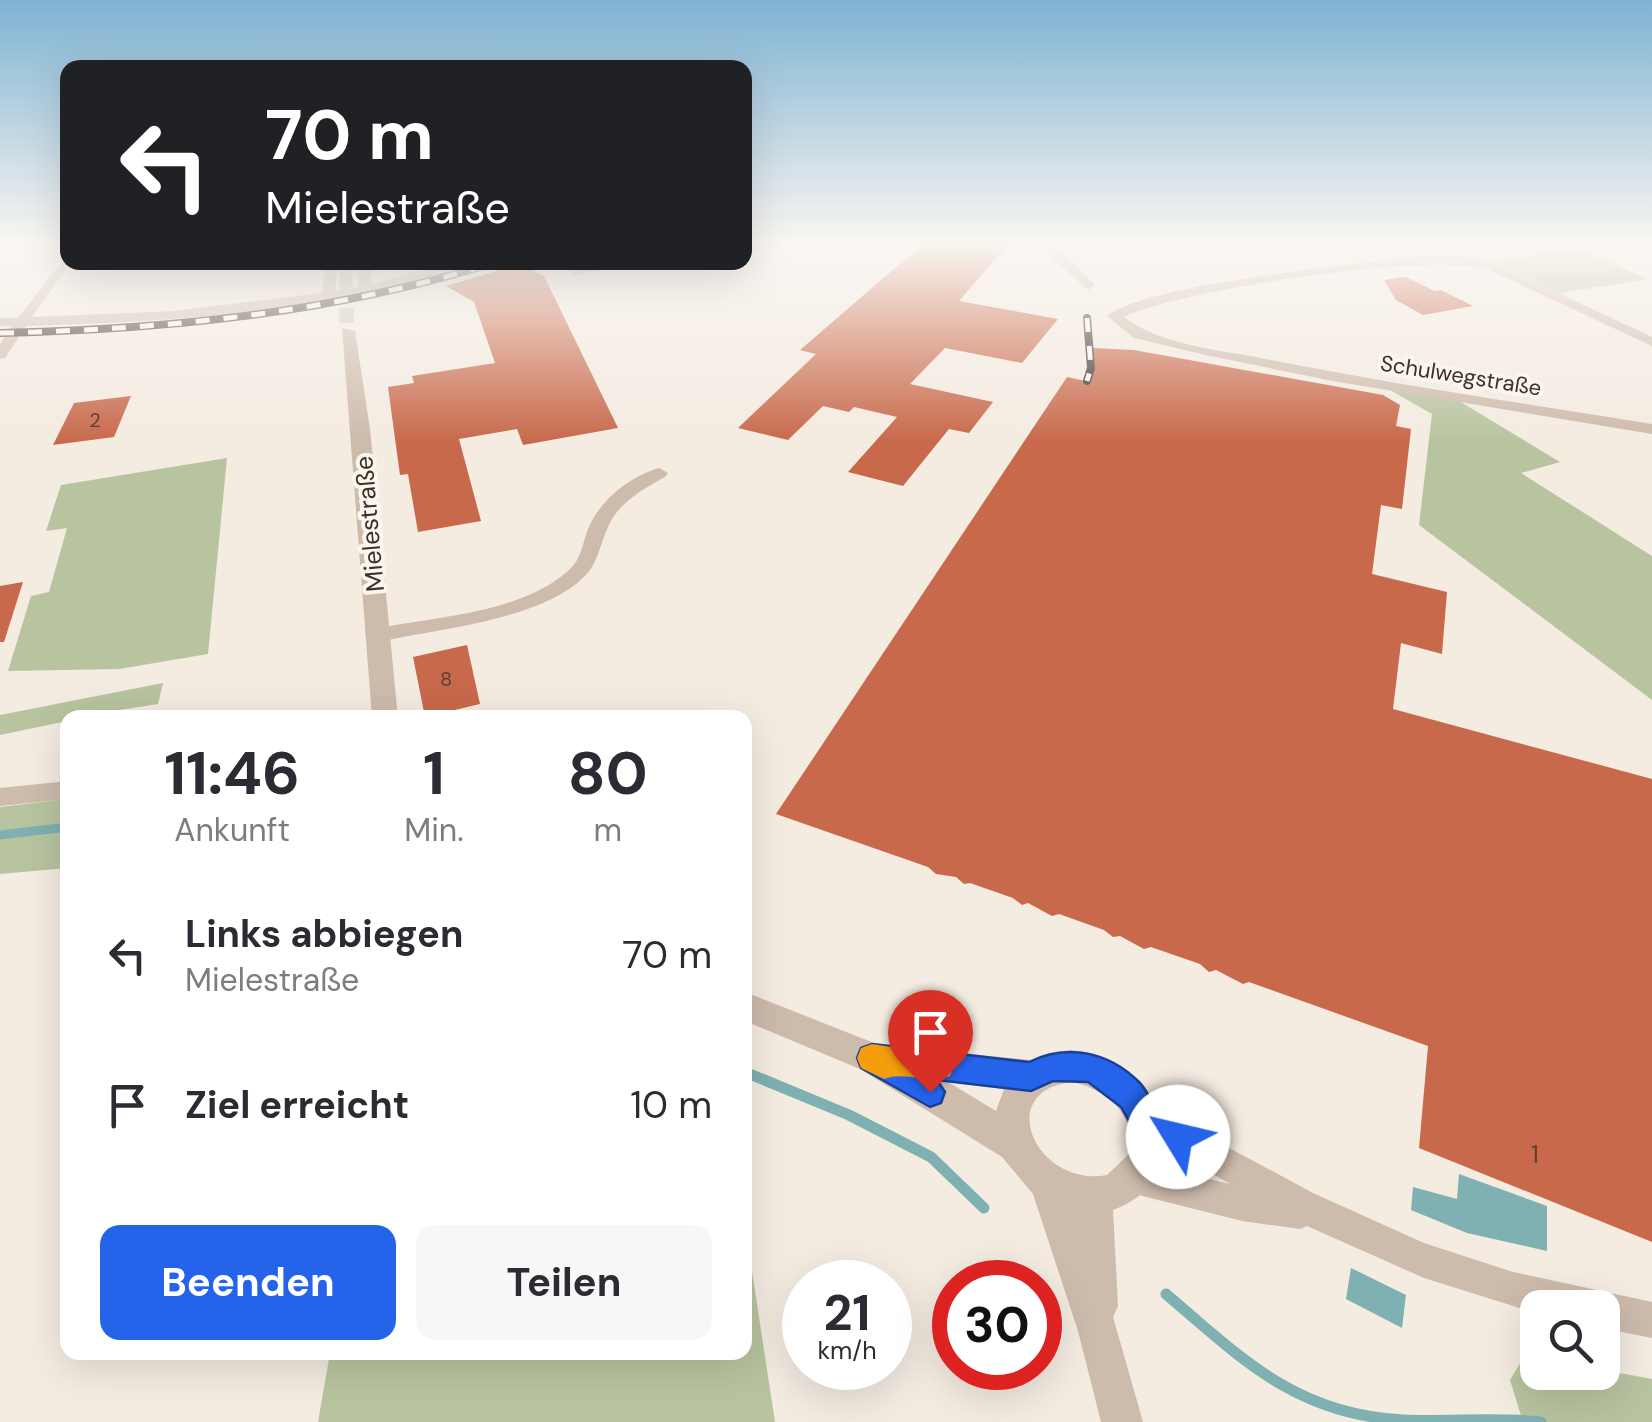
<!DOCTYPE html>
<html lang="de">
<meta charset="utf-8">
<style>
:root{--surface:#fff;--page:#f7f7f7;--text:#2b2b33;--muted:#7c7c81;--accent:#2563eb}
body{margin:0;font-family:"DM Sans",sans-serif;background:var(--page);color:var(--text);height:100vh;display:flex;flex-direction:column;font-size:38px;white-space:nowrap}
*{box-sizing:border-box;margin:0}
p{font-size:32px;color:var(--muted)}
.icon{flex:none;width:55px;height:55px;fill:none;stroke:currentColor;stroke-width:2;stroke-linecap:round;stroke-linejoin:round}
.map{position:relative;flex:1;overflow:hidden}
.side{position:absolute;left:60px;top:710px;width:692px;height:650px;display:flex;flex-direction:column;background:var(--surface);border-radius:20px;box-shadow:0 10px 40px #0002}
.side>*{flex:none}
.guide{position:absolute;left:60px;top:60px;width:692px;height:210px;border-radius:20px;box-shadow:0 10px 40px #0002;background:#202124;color:#fff;overflow:hidden}
.fabs{position:absolute;left:1520px;top:1290px;display:grid;gap:20px}
.fabs a{display:grid;place-items:center;width:100px;height:100px;border-radius:20px;background:var(--surface);box-shadow:0 10px 40px #0002;font-size:50px}
.speed{position:absolute;left:782px;top:1260px;display:flex;gap:20px;font-size:50px;font-weight:700;text-align:center}
.speed>*{display:grid;place-content:center;width:130px;height:130px;border-radius:50%;background:var(--surface);box-shadow:0 10px 40px #0002;line-height:1}
.speed small{font-size:25px;font-weight:400}
.speed .limit{border:15px solid #d22;background:#fff;color:#111}
.pin{position:absolute;display:grid;place-items:center;width:85px;height:85px;color:#fff;margin:-102px -42px;border-radius:50% 50% 50% 0;rotate:-45deg;box-shadow:0 0 10px #0007}
.pin .icon{rotate:45deg}
.me{position:absolute;width:110px;margin:-55px;rotate:306deg;stroke-linejoin:round;filter:drop-shadow(0 0 8px #0008)}
.turn{display:flex;align-items:center;gap:35px;height:210px;padding:0 40px;font-size:45px}
.turn .icon{width:130px;height:130px;stroke-width:2.5}
.turn b{display:block;font-size:70px;line-height:85px}
.eta{display:flex;justify-content:space-evenly;align-items:center;height:170px;text-align:center}
.eta b{font-size:60px;font-weight:700;line-height:70px}
.cta{display:flex;gap:20px;margin-top:auto;padding:20px 40px}
.cta a{flex:1;height:115px;border-radius:20px;background:var(--accent);color:#fff;font-size:40px;font-weight:700;line-height:115px;text-align:center}
.cta a+a{background:var(--page);color:var(--text)}
ul{padding:0;list-style:none}
li{display:flex;align-items:center;gap:30px;height:150px;padding:0 40px}
li div{flex:1}
li b{display:block;font-size:38px}
li em{font-style:normal}
.map>svg:first-child{display:block}
.green{fill:#b8c4a0}
.water{fill:#7fb0b2}
.lines{fill:none;stroke-linecap:round;stroke-linejoin:round}
.stream-far1{stroke:#7fb0b2;stroke-width:9}
.stream{stroke:#7fb0b2;stroke-width:11}
.building{fill:#c8694b}
.tertiary-tunnel{stroke:#cfc6bd;stroke-width:15;stroke-dasharray:15 8;stroke-linecap:butt}
.minor{fill:#cdbbac;fill-rule:evenodd}
.tertiary{fill:#cdbbac;fill-rule:evenodd}
.rail-casing{stroke:#3b302b;stroke-width:8}
.rail{stroke:#fbf5ee;stroke-width:5;stroke-dasharray:14;stroke-linecap:butt}
.route{fill:#2563eb;stroke:#184099;stroke-width:2.5}
.slow{fill:#f59e0b}
.labels{text-anchor:middle;stroke-width:8;stroke-linejoin:round;paint-order:stroke}
.number-label{font-size:20px;fill:#5e3e33}
.far-street-label{font-size:22px;fill:#3b302b;stroke:#fbf5ee}
.street-label{font-size:25px;fill:#3b302b;stroke:#fbf5ee}
.near-number-label{font-size:25px;fill:#5e3e33}
</style>
<div class="map">
<svg width="1652" height="1422" viewBox="0 0 1652 1422">
<rect width="100%" height="100%" fill="#f4ebe1"/>
<g class="green">
<polygon points="1579,249 1649,279 1559,293 1493,261"/>
<polygon points="1390,390 1446,393 1560,462 1521,473 1652,556 1652,700 1419,525 1432,414"/>
<polygon points="227,458 208,654 119,669 8,671 31,596 49,592 67,528 46,531 61,485"/>
<polygon points="163,683 158,704 68,718 67,721 0,735 0,715"/>
<polygon points="67,799 67,868 0,874 0,807"/>
<polygon points="745,1225 775,1422 318,1422 330,1353 745,1352"/>
<polygon points="1525,1355 1537,1358 1538,1372 1603,1370 1652,1379 1652,1422 1523,1422 1510,1380"/>
</g>
<g class="water">
<polygon points="1459,1174 1547,1206 1547,1251 1467,1233 1411,1210 1413,1187 1457,1199"/>
<polygon points="1351,1268 1406,1295 1402,1328 1346,1299"/>
</g>
<g class="lines">
<polyline class="stream-far1" points="0,835 68,827"/>
<g class="stream">
<polyline points="745,1072 849,1115 931,1157 984,1208"/>
<path d="M1166,1294C1242,1359 1297,1415 1403,1420C1449,1422 1495,1417 1541,1422"/>
</g>
</g>
<g class="building">
<polygon points="924,243 1009,243 959,301 1058,319 1022,363 945,348 910,384 993,402 969,433 949,429 903,486 848,472 897,417 854,407 849,412 823,406 788,440 738,428 816,354 800,350"/>
<polygon points="520,264 544,276 618,428 523,445 517,429 459,439 481,521 418,532 408,474 400,475 388,387 414,383 412,376 495,363 474,302 446,286"/>
<polygon points="1406,277 1435,291 1441,290 1473,306 1423,315 1396,300 1384,280"/>
<polygon points="1093,348 1134,350 1383,395 1400,405 1396,426 1411,429 1402,509 1381,505 1372,574 1447,592 1442,654 1401,643 1393,709 1652,779 1652,1242 1419,1148 1428,1046 1249,982 1243,984 1216,970 1209,972 1200,964 1151,947 1144,949 1120,936 1113,937 1104,930 1059,914 1052,916 1028,903 1022,905 1013,898 970,883 964,884 956,877 936,874 928,867 776,814 1067,377 1090,382"/>
<polygon points="131,396 114,437 53,445 74,403"/>
<polygon points="23,582 4,642 0,642 0,586"/>
<polygon points="467,645 480,704 425,717 413,657"/>
</g>
<g class="lines">
<polyline class="tertiary-tunnel" points="346,285 347,331"/>
<g class="minor">
<polygon points="778,243 777,248 745,253 745,245"/>
<polygon points="1045,243 1121,243 1115,247 1057,247 1093,283 1094,286 1088,290 1047,253"/>
<path d="M68,254V262H71L32,317L174,311L322,293L326,262H338L335,291L359,287L358,262H370L372,284L449,262H469C444,277 410,282 382,289C267,316 145,323 26,326L5,358L0,359V344L12,326H0V318H18Z"/>
<path d="M1419,256H1467L1495,263L1652,337V346L1487,269C1424,253 1184,289 1124,317C1161,345 1215,349 1261,358C1390,384 1521,403 1652,424V434L1333,381L1210,356L1134,338L1107,316C1150,283 1356,265 1419,256Z"/>
<polygon points="608,262 644,262 575,275 569,271"/>
<path d="M659,468L668,473L665,477C643,489 618,503 608,527C600,544 598,563 585,576C540,621 439,628 379,642L369,635L379,628C439,616 523,613 570,569C582,558 583,540 589,527C601,499 631,476 659,468Z"/>
<polygon points="68,781 68,799 0,806 0,788"/>
<polygon points="1144,1102 1313,1193 1424,1243 1513,1272 1652,1302 1652,1338 1602,1328 1602,1308 1538,1308 1538,1313 1529,1311 1424,1278 1307,1226 1300,1229 1242,1221 1123,1191 1118,1179 1123,1167 1135,1162 1230,1184 1133,1128 1128,1117 1133,1106"/>
</g>
<g class="tertiary">
<polygon points="340,262 354,262 351,288 339,285"/>
<polygon points="342,328 355,331 370,429 398,718 372,718"/>
<path d="M745,992L879,1045L1031,1060C1129,1011 1231,1165 1113,1210L1118,1306L1113,1317L1143,1422H1101L1078,1331L1033,1194L1002,1157L860,1069L745,1021ZM948,1082L1004,1089L996,1111ZM1073,1082C1109,1091 1136,1114 1129,1154L1107,1175C1036,1188 992,1090 1073,1082Z"/>
</g>
<g class="rail-casing">
<g id="rail">
<polyline points="1087,318 1091,368 1087,381"/>
<path d="M0,333C170,329 334,313 496,262"/>
</g>
</g>
<use href="#rail" class="rail"/>
</g>
<linearGradient id="sky" x2="0" y2="1"><stop stop-color="#7eb2d2"/><stop offset="0.55" stop-color="#faf6f2"/><stop offset="1" stop-color="#faf6f2" stop-opacity="0"/></linearGradient>
<rect width="1652" height="442" fill="url(#sky)"/>
<path class="route" d="M872,1044L1029,1062C1068,1043 1109,1052 1139,1082C1147,1090 1150,1101 1158,1108C1172,1118 1187,1120 1194,1137L1190,1148L1178,1153L1133,1128L1121,1107L1088,1082L1053,1081L1031,1091L937,1080L945,1092L941,1103L930,1107L861,1068L857,1058L861,1048Z"/>
<path class="slow" d="M872,1044L950,1056L954,1066L950,1076C928,1084 905,1071 884,1079L861,1068L857,1058L861,1048Z"/>
<g class="labels">
<g class="number-label">
<text x="95" y="427">2</text>
<text x="446" y="686">8</text>
</g>
<g class="far-street-label">
<text transform="translate(1461 375) rotate(9)" y="8">Schulwegstraße</text>
</g>
<g class="street-label">
<text transform="translate(369 524) rotate(-95)" y="9">Mielestraße</text>
</g>
<g class="near-number-label">
<text x="1535" y="1163">1</text>
</g>
</g>
</svg>
<div class="fabs">
<a><svg class="icon" aria-label="search" viewBox="0 0 24 24"><circle cx="10" cy="10" r="6"/><path d="M15 15l6 6"/></svg></a>
</div>
<div class="speed"><div>21<small>km/h</small></div><div class="limit">30</div></div>
<div class="pin" style="left:930px;top:1092px;background:#d93025"><svg class="icon" aria-label="arrive" viewBox="0 0 24 24"><path d="M6 21V4h12l-3 4 3 4H6"/></svg></div>
<svg class="me" style="left:1178px;top:1137px" viewBox="-20 -20 40 40"><circle r="19" fill="#fff"/><path d="M0-13L10 11 0 6-10 11z" fill="#2563eb"/></svg>
<div class="guide">
<div class="turn"><svg class="icon" aria-label="left" viewBox="0 0 24 24"><path d="M17 20v-9H6M10 6l-5 5 5 5"/></svg><div><b>70 m</b>Mielestraße</div></div>
</div>
<section class="side">
<div class="eta">
<div><b>11:46</b><p>Ankunft</p></div>
<div><b>1</b><p>Min.</p></div>
<div><b>80</b><p>m</p></div>
</div>
<ul>
<li><svg class="icon" aria-label="left" viewBox="0 0 24 24"><path d="M17 20v-9H6M10 6l-5 5 5 5"/></svg><div><b>Links abbiegen</b><p>Mielestraße</p></div><em>70 m</em></li>
<li><svg class="icon" aria-label="arrive" viewBox="0 0 24 24"><path d="M6 21V4h12l-3 4 3 4H6"/></svg><div><b>Ziel erreicht</b></div><em>10 m</em></li>
</ul>
<div class="cta"><a>Beenden</a><a>Teilen</a></div>
</section>
</div>
